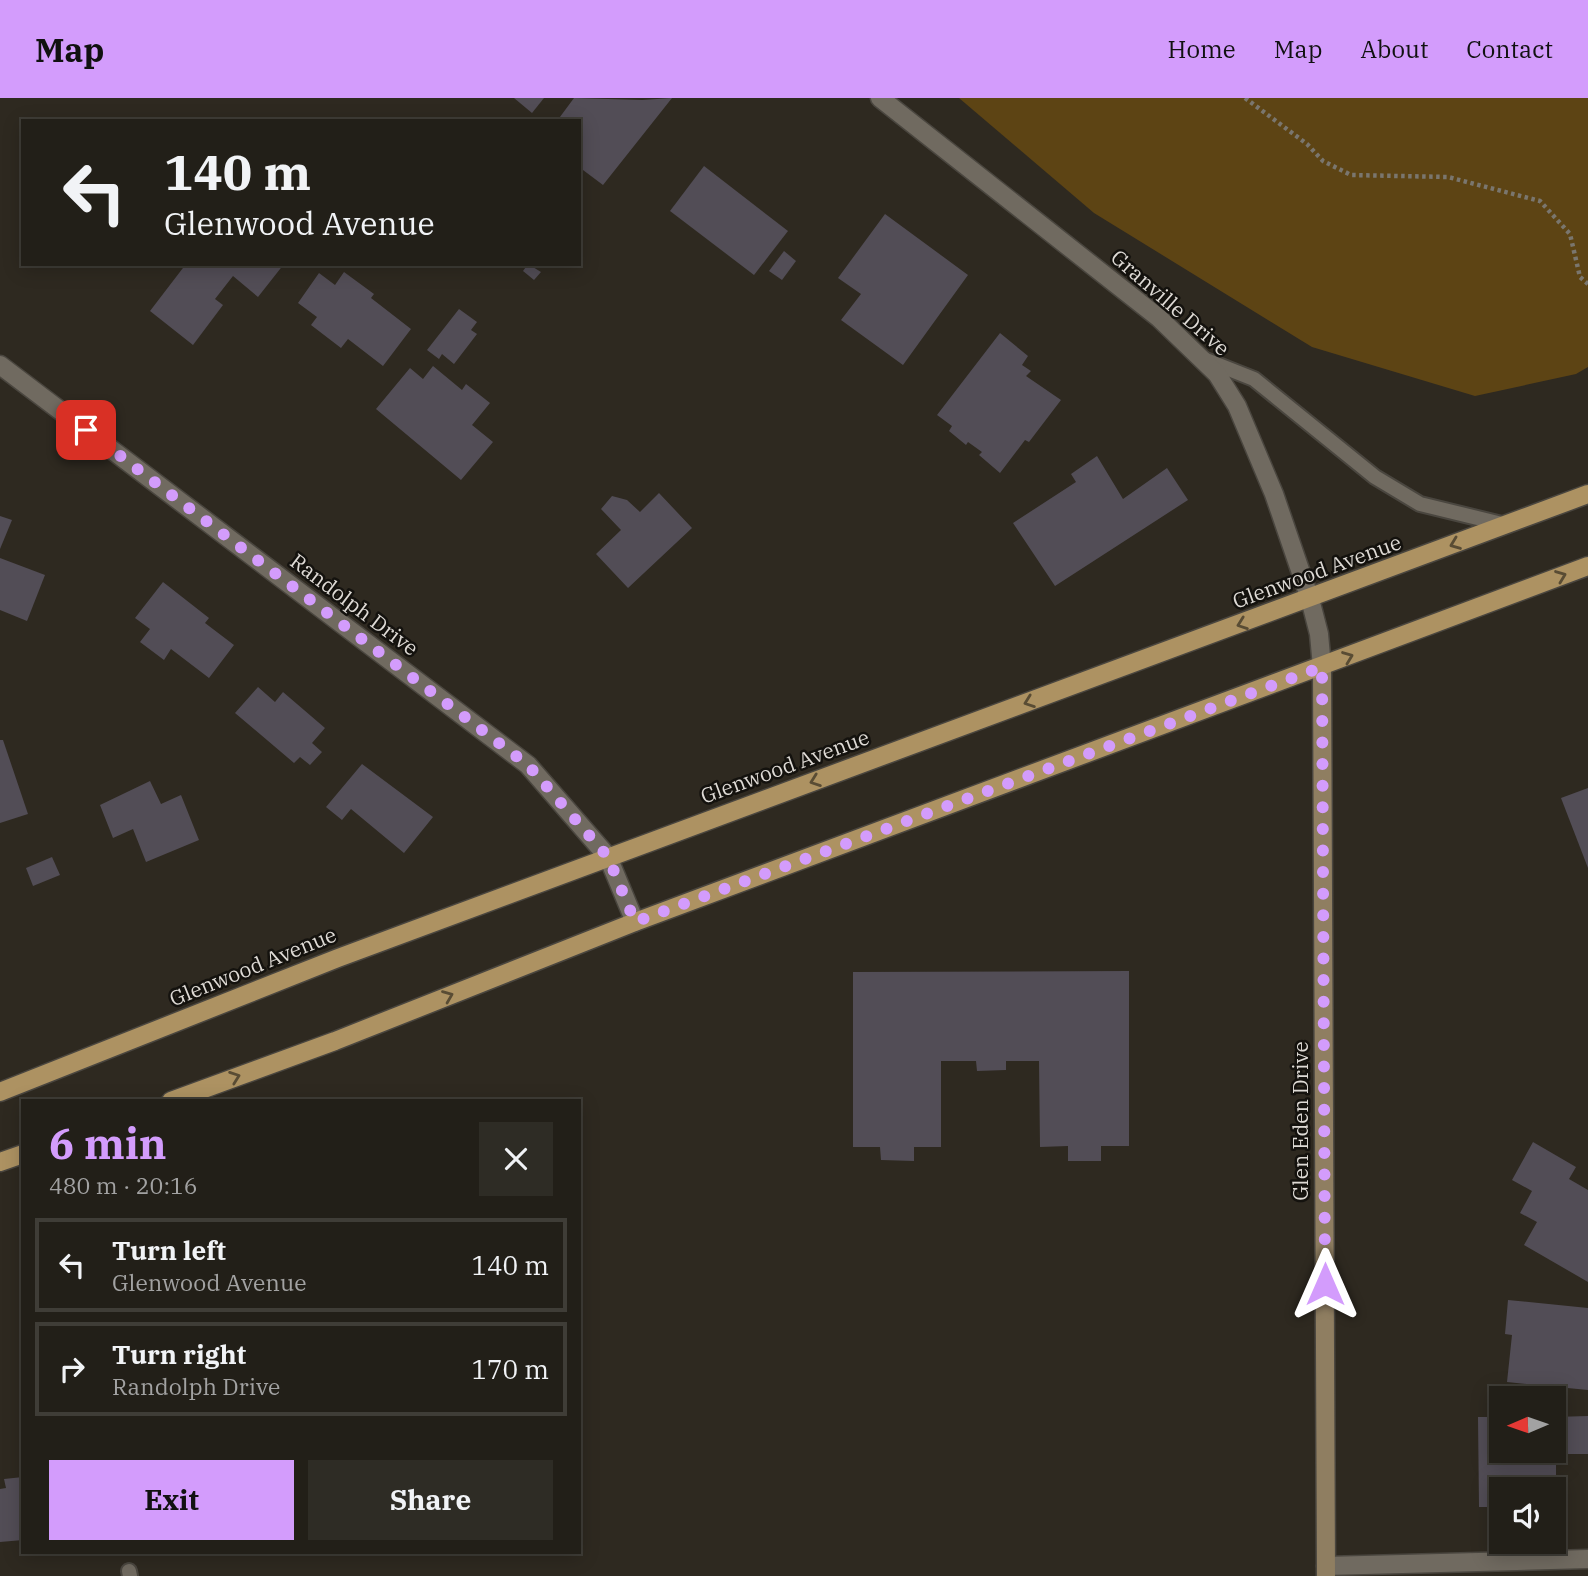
<!DOCTYPE html>
<meta charset="utf-8">
<style>
:root{--surface:#221f18;--page:#2e2c25;--text:#f1f3f6;--muted:#a2a2a2;--line:#3f3d37;--accent:#d39cfc}
body{margin:0;font-family:"IBM Plex Serif",serif;background:var(--page);color:var(--text);height:100vh;display:flex;flex-direction:column;font-size:26px;white-space:nowrap}
*{box-sizing:border-box;margin:0}
p{font-size:23px;color:var(--muted)}
.icon{flex:none;width:38px;height:38px;fill:none;stroke:currentColor;stroke-width:2;stroke-linecap:round;stroke-linejoin:round}
.map{position:relative;flex:1;overflow:hidden}
.drawer{position:absolute;left:21px;top:1001px;width:560px;height:455px;display:flex;flex-direction:column;background:var(--surface);border-radius:0px;box-shadow:0 4px 18px #0003,0 0 0 2px var(--line)}
.drawer>*{flex:none}
.hud{position:absolute;left:21px;top:21px;width:560px;height:147px;border-radius:0px;box-shadow:0 4px 18px #0003,0 0 0 2px var(--line);background:#221f18;color:var(--text);overflow:hidden}
.needle{width:46px;rotate:268deg}
.fabs{position:absolute;left:1489px;top:1288px;display:grid;gap:14px}
.fabs a{display:grid;place-items:center;width:77px;height:77px;border-radius:0px;background:var(--surface);box-shadow:0 4px 18px #0003,0 0 0 2px var(--line);font-size:35px}
.pin{position:absolute;display:grid;place-items:center;width:60px;height:60px;color:#fff;margin:-30px;border-radius:14px;box-shadow:0 4px 10px #0006}
.me{position:absolute;width:77px;margin:-38px;rotate:0deg;stroke-linejoin:round;filter:drop-shadow(0 0 5px #0008)}
.turn{display:flex;align-items:center;gap:24px;height:147px;padding:0 28px;font-size:32px}
.turn .icon{width:91px;height:91px;stroke-width:2.5}
.turn b{display:block;font-size:49px;line-height:60px}
.round{display:grid;place-items:center;flex:none;width:74px;height:74px;border-radius:0px;background:var(--page)}
.summary{display:flex;align-items:center;justify-content:space-between;height:119px;padding:0 28px}
h1{font-size:42px;font-weight:800;line-height:52px;color:var(--accent)}
.cta{display:flex;gap:14px;margin-top:auto;padding:14px 28px}
.cta a{flex:1;height:80px;border-radius:0px;background:var(--accent);color:#111;font-size:28px;font-weight:800;line-height:80px;text-align:center}
.cta a+a{background:var(--page);color:var(--text)}
ul{padding:0;list-style:none}
li{display:flex;align-items:center;gap:21px;height:94px;margin:0 14px 10px;padding:0 14px;border:4px solid var(--line);border-radius:0px}
li div{flex:1}
li b{display:block;font-size:26px}
li em{font-style:normal}
header{display:flex;align-items:center;gap:42px;box-sizing:border-box;height:98px;padding:0 35px;background:var(--accent);color:#111}
header strong{font-size:33px}
nav{display:flex;gap:38px;margin-inline-start:auto;font-size:24px}
.map>svg:first-child{display:block}
.green{fill:#5d4414}
.building{fill:#524d56}
.lines{fill:none;stroke-linecap:round;stroke-linejoin:round}
.lane-casing{stroke:#4a463f;stroke-width:18}
.street-casing{stroke:#4a463f;stroke-width:21}
.secondary-casing{stroke:#4a463f;stroke-width:21}
.primary-casing{stroke:#4a463f;stroke-width:21}
.path{stroke:#7a766e;stroke-width:4.5;stroke-dasharray:3.5 3.5;stroke-linecap:butt}
.lane{stroke:#706a60;stroke-width:14}
.street{stroke:#706a60;stroke-width:18}
.secondary{stroke:#8f7e61;stroke-width:18}
.primary{stroke:#ad9262;stroke-width:18}
.oneway{stroke:#594c34}
.route{stroke:#d39cfc;stroke-width:12;stroke-dasharray:0 21.6}
.labels{text-anchor:middle;stroke-width:5;stroke-linejoin:round;paint-order:stroke}
.street-label{font-size:21px;fill:#dedad5;stroke:#14120e}
</style>
<header>
<strong>Map</strong>
<nav><a>Home</a><a>Map</a><a>About</a><a>Contact</a></nav>
</header>
<div class="map">
<svg width="1588" height="1478" viewBox="0 0 1588 1478">
<rect width="100%" height="100%" fill="#2e2920"/>
<polygon class="green" points="959,0 1588,0 1588,269 1576,276 1475,298 1312,249 1094,115"/>
<g class="building">
<polygon points="514,0 544,0 532,15"/>
<polygon points="574,0 642,2 672,0 603,87 579,69 579,23 557,23"/>
<polygon points="704,68 788,133 754,177 670,113"/>
<polygon points="885,116 968,177 903,267 841,222 861,196 838,180"/>
<polygon points="784,153 796,163 782,182 769,173"/>
<polygon points="186,166 284,166 258,199 233,178 215,201 223,207 193,247 150,213"/>
<polygon points="528,166 541,174 534,182 523,173"/>
<polygon points="344,174 374,196 371,200 411,231 383,268 348,241 341,250 311,227 317,219 298,205 319,175 335,187"/>
<polygon points="459,211 477,224 471,232 477,236 454,266 442,256 439,261 427,252"/>
<polygon points="1000,235 1028,258 1022,267 1031,273 1026,278 1061,302 1029,344 1025,342 1000,375 979,357 982,354 968,344 966,347 949,333 952,328 937,317"/>
<polygon points="433,268 462,292 466,286 490,305 472,327 493,344 461,382 376,311 410,270 423,281"/>
<polygon points="1097,358 1123,401 1167,370 1188,402 1055,488 1013,425 1076,384 1071,376"/>
<polygon points="659,395 692,430 628,490 596,456 621,432 601,411 612,398 627,402 640,414"/>
<polygon points="0,418 12,422 0,451"/>
<polygon points="0,460 45,477 27,523 0,512"/>
<polygon points="163,484 209,520 205,525 234,547 209,580 171,551 164,562 140,544 150,531 135,520"/>
<polygon points="258,589 275,604 283,594 325,630 312,645 322,654 310,667 300,659 294,665 235,615"/>
<polygon points="0,642 3,642 28,716 0,725"/>
<polygon points="362,666 433,719 404,755 351,711 342,722 326,709"/>
<polygon points="150,683 161,706 181,697 199,742 146,764 133,731 113,740 100,707"/>
<polygon points="1588,690 1588,770 1561,700"/>
<polygon points="52,759 60,777 33,788 26,770"/>
<polygon points="1129,873 1129,1048 1101,1048 1101,1063 1068,1063 1068,1048 1040,1049 1039,963 1006,963 1006,972 977,973 976,963 941,963 941,1049 914,1049 914,1063 881,1062 880,1049 853,1049 853,874"/>
<polygon points="1533,1044 1576,1069 1569,1081 1588,1092 1588,1184 1524,1147 1537,1124 1520,1115 1532,1093 1512,1082"/>
<polygon points="1508,1202 1588,1210 1588,1292 1507,1284 1512,1237 1505,1236"/>
<polygon points="1588,1318 1588,1356 1556,1356 1556,1391 1502,1391 1502,1409 1479,1409 1478,1319 1502,1319 1502,1353 1554,1353 1554,1319"/>
<polygon points="23,1379 23,1442 0,1444 0,1391 6,1390 4,1381"/>
</g>
<g class="lines">
<g class="lane-casing">
<g id="lane">
<polyline points="1206,262 1254,281 1375,379 1420,406 1506,427"/>
<polyline points="129,1473 130,1478"/>
</g>
</g>
<g class="street-casing">
<g id="street">
<polyline points="880,0 1159,220 1217,276 1237,308 1274,396 1310,501 1319,536 1322,569"/>
<polyline points="0,267 528,667 608,759 635,824"/>
<polyline points="1326,1468 1588,1461"/>
</g>
</g>
<g class="secondary-casing">
<polyline id="secondary" points="1322,569 1326,1478"/>
</g>
<g class="primary-casing">
<g id="primary">
<polyline points="0,994 338,860 1588,396"/>
<polyline points="171,1003 335,943 635,824 1588,468"/>
<polyline points="0,1064 23,1056"/>
</g>
</g>
<polyline class="path" points="1245,0 1307,46 1323,63 1351,77 1448,79 1540,103 1570,136 1580,179 1588,186"/>
<use href="#lane" class="lane"/>
<use href="#street" class="street"/>
<use href="#secondary" class="secondary"/>
<use href="#primary" class="primary"/>
</g>
<defs><path id="oneway-chevron" d="M-2-3.5L2.5 0L-2 3.5" fill="none" stroke-width="1.6" stroke-linecap="round" stroke-linejoin="round" transform="scale(1.75)"/></defs>
<g class="oneway">
<use href="#oneway-chevron" transform="translate(1455 446) rotate(159)"/>
<use href="#oneway-chevron" transform="translate(1561 478) rotate(-21)"/>
<use href="#oneway-chevron" transform="translate(1242 526) rotate(160)"/>
<use href="#oneway-chevron" transform="translate(1348 559) rotate(-21)"/>
<use href="#oneway-chevron" transform="translate(1029 604) rotate(160)"/>
<use href="#oneway-chevron" transform="translate(815 683) rotate(160)"/>
<use href="#oneway-chevron" transform="translate(448 898) rotate(-22)"/>
<use href="#oneway-chevron" transform="translate(235 979) rotate(-20)"/>
</g>
<g class="lines">
<polyline class="route" points="86,332 528,667 608,759 635,824 1322,569 1325,1186"/>
</g>
<g class="labels">
<g class="street-label">
<text transform="translate(1170 205) rotate(41)" y="7">Granville Drive</text>
<text transform="translate(1317 474) rotate(-20)" y="7">Glenwood Avenue</text>
<text transform="translate(354 507) rotate(37)" y="7">Randolph Drive</text>
<text transform="translate(785 669) rotate(-20)" y="7">Glenwood Avenue</text>
<text transform="translate(253 869) rotate(-22)" y="7">Glenwood Avenue</text>
<text transform="translate(1301 1023) rotate(-90)" y="7">Glen Eden Drive</text>
</g>
</g>
</svg>
<div class="fabs">
<a><svg class="needle" viewBox="-14 -14 28 28"><path d="M0-13l5 13h-10z" fill="#e53935"/><path d="M0 13l5-13h-10z" fill="#a2a2a2"/></svg></a>
<a><svg class="icon" aria-label="sound" viewBox="0 0 24 24"><path d="M4 9h4l5-4v14l-5-4H4zM17 9q2 3 0 6"/></svg></a>
</div>
<div class="pin" style="left:86px;top:332px;background:#d93025"><svg class="icon" aria-label="arrive" viewBox="0 0 24 24"><path d="M6 21V4h12l-3 4 3 4H6"/></svg></div>
<svg class="me" style="left:1325px;top:1186px" viewBox="-20 -20 40 40"><path d="M0-17L14 15 0 8-14 15z" fill="#d39cfc" stroke="#fff" stroke-width="4"/></svg>
<div class="hud">
<div class="turn"><svg class="icon" aria-label="left" viewBox="0 0 24 24"><path d="M17 20v-9H6M10 6l-5 5 5 5"/></svg><div><b>140 m</b>Glenwood Avenue</div></div>
</div>
<section class="drawer">
<div class="summary"><div><h1>6 min</h1><p>480 m · 20:16</p></div><a class="round"><svg class="icon" aria-label="close" viewBox="0 0 24 24"><path d="M6 6l12 12M18 6L6 18"/></svg></a></div>
<ul>
<li><svg class="icon" aria-label="left" viewBox="0 0 24 24"><path d="M17 20v-9H6M10 6l-5 5 5 5"/></svg><div><b>Turn left</b><p>Glenwood Avenue</p></div><em>140 m</em></li>
<li><svg class="icon" aria-label="right" viewBox="0 0 24 24"><path d="M7 20v-9h11M14 6l5 5-5 5"/></svg><div><b>Turn right</b><p>Randolph Drive</p></div><em>170 m</em></li>
</ul>
<div class="cta"><a>Exit</a><a>Share</a></div>
</section>
</div>
